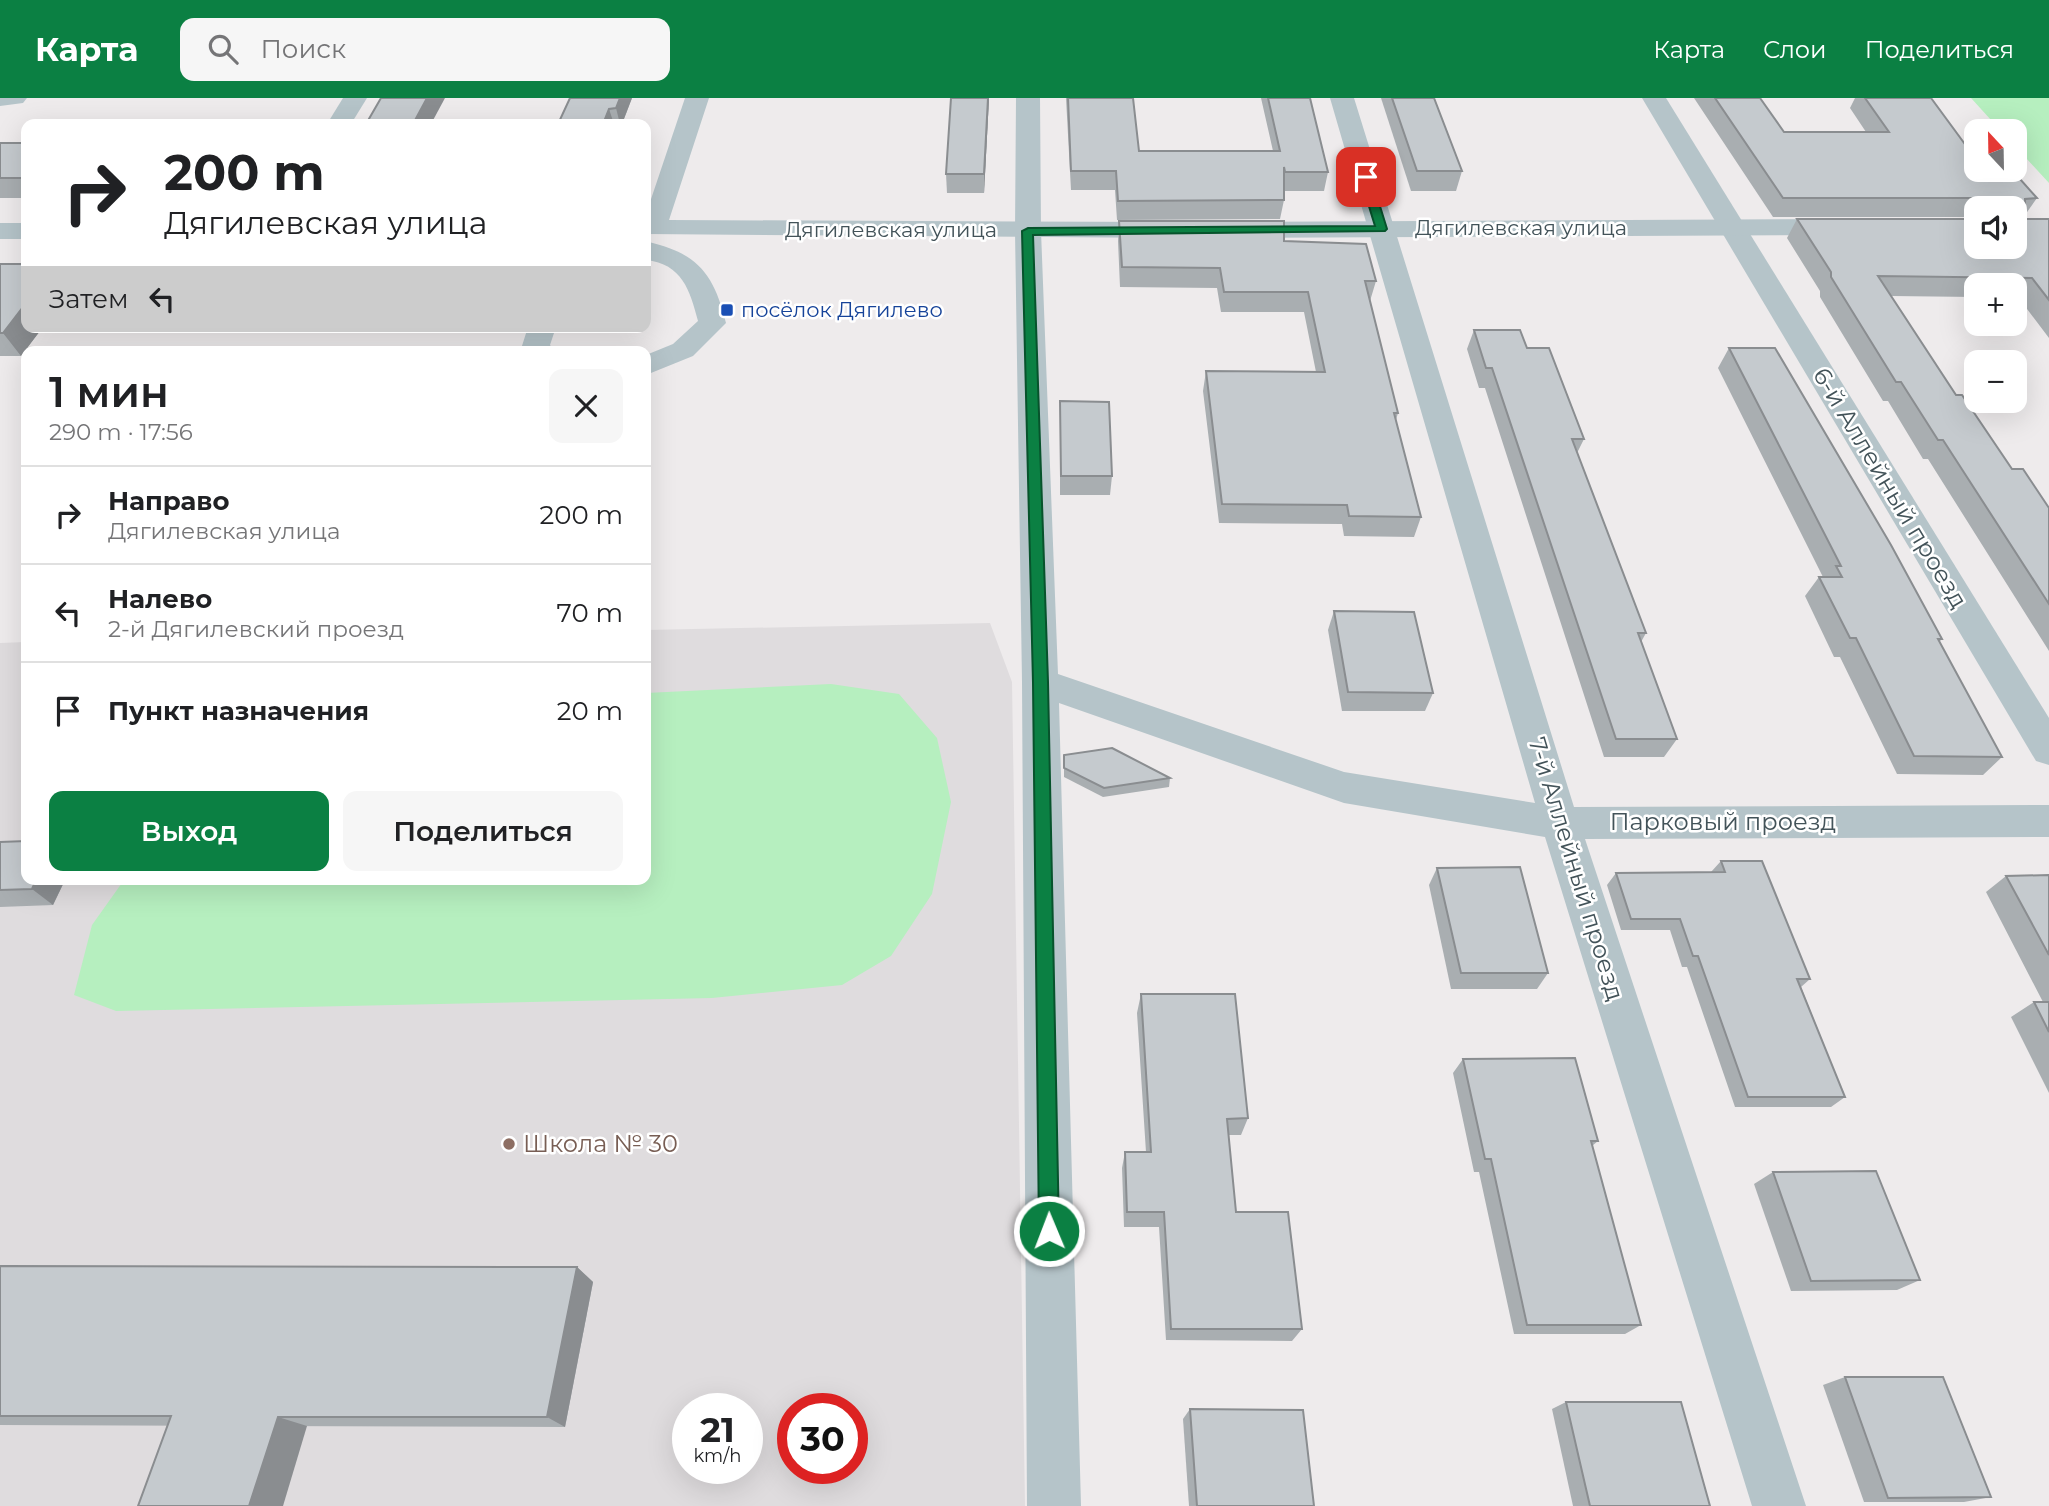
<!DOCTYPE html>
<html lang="ru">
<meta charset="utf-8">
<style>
:root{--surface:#fff;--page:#f6f6f6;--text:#202124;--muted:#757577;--line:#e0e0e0;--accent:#0b8043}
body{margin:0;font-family:Montserrat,sans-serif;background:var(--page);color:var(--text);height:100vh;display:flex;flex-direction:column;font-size:26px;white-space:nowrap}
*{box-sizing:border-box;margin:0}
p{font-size:23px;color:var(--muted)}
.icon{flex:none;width:38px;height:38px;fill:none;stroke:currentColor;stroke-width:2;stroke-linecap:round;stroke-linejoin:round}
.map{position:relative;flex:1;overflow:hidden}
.panel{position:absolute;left:21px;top:248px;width:630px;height:539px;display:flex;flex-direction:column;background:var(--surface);border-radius:14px;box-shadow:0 7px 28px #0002}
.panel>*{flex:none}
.top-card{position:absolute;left:21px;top:21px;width:630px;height:214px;border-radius:14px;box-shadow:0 7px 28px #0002;background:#fff;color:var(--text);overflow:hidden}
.needle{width:46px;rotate:338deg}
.fabs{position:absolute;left:1964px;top:21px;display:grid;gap:14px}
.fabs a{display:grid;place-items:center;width:63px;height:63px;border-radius:14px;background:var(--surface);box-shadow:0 7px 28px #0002;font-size:35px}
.speed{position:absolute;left:672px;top:1295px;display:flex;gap:14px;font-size:35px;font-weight:700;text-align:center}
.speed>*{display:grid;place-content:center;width:91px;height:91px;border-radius:50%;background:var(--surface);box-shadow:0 7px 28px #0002;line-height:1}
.speed small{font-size:18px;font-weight:400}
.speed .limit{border:10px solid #d22;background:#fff;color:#111}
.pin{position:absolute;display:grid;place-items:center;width:60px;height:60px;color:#fff;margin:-30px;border-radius:14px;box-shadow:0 4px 10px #0006}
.me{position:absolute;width:77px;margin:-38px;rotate:359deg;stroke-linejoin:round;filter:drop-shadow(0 0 5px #0008)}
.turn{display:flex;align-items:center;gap:24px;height:147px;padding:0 28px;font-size:32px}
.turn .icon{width:91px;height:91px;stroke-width:2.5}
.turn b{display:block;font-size:49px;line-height:60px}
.then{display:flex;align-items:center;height:66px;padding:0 28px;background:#0003;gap:14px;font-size:26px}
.round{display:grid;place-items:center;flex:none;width:74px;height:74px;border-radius:14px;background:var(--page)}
.head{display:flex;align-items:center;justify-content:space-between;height:119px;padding:0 28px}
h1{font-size:42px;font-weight:600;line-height:52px}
.primary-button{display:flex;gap:14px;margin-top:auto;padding:14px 28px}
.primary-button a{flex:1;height:80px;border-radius:14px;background:var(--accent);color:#fff;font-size:28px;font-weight:600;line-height:80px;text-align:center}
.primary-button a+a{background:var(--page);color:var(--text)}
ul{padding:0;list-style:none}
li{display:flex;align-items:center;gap:21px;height:98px;padding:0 28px;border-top:2px solid var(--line)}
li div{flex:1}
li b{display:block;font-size:26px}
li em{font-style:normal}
header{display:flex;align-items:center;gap:42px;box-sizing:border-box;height:98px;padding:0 35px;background:var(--accent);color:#fff}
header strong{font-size:33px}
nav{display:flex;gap:38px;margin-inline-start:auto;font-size:24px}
.search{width:490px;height:63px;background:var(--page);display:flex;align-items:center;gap:18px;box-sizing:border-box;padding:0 24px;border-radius:14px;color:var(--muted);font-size:26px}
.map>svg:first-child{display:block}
.education{fill:#dfdcde;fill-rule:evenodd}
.green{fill:#b6efbf}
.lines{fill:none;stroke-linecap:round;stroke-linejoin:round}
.minor{fill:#b5c4c9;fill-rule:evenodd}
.tertiary{fill:#b5c4c9;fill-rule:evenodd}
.wall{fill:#a9aeb1}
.shaded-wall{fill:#8a8d90}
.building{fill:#c5cace;stroke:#8a8d90;stroke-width:2}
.route{fill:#0b8043;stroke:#07532c;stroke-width:2}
.transit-dot{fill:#1a4fb4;stroke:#fff;stroke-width:2.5}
.education-dot{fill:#8d6e63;stroke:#fff;stroke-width:2.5}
.labels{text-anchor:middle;stroke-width:5;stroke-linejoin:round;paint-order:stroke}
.far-street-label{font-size:21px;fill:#435359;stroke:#fff}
.far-transit-label{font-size:21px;fill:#164399;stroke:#fff;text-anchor:start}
.street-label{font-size:24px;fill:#435359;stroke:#fff}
.education-label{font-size:24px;fill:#785e54;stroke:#fff;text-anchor:start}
</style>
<header>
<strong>Карта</strong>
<div class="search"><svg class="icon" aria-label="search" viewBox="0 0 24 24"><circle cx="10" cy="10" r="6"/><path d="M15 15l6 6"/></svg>Поиск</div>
<nav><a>Карта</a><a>Слои</a><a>Поделиться</a></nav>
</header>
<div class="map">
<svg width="2049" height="1408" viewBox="0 0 2049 1408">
<rect width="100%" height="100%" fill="#eeebec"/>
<path class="education" d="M990,525L1012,584L1025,1408H0V545L26,544V782H646V532ZM688,1311H747V1370H688ZM793,1311H852V1370H793Z"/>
<g class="green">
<polygon points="1971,0 2049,0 2049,85 2014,47 2014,33 2001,33"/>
<polygon points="831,586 899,596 937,640 951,704 932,796 891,858 842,887 712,900 116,913 74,897 92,827 124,782 646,782 646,595"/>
</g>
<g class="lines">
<g class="minor">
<polygon points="0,0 27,0 23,5 0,8"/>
<polygon points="343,0 367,0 351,26 327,26"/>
<polygon points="1016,0 1040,0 1041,133 1058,576 1344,674 1535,705 1330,0 1354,0 1574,709 2049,707 2049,739 1585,741 1806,1408 1752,1408 1545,739 1344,705 1059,605 1081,1408 1027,1408 1022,584 1015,133"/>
<polygon points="1642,0 1666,0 2049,620 2049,667 2036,663"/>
<rect x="0" y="125" width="26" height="16"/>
<path d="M649,144C699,156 714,177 726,225L693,258L646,277V257L673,246L698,223C690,192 682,166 646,162V145Z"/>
<polygon points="528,229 556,229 550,247 555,254 523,254 521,251"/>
</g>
<g class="tertiary">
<polygon points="685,0 709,0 669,122 1169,124 1178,126 1182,132 1178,138 1169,140 646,136 646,116"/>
<polygon points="1845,121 1854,123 1858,129 1854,135 1845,137 1233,140 1224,138 1220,132 1224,126 1233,124"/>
</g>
</g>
<g class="wall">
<polygon points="632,0 622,26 558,26"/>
<polygon points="951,0 989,0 984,95 947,95 946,76"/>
<polygon points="1066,0 1133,0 1139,53 1273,53 1261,0 1310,0 1328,74 1324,93 1284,93 1284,102 1280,121 1117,122 1115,92 1071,92"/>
<polygon points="1381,0 1434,0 1462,73 1456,93 1411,93"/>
<polygon points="1694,0 1760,0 1784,34 1866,34 1850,10 1855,0 1931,0 1970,53 2037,100 2025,117 2025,121 2049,121 2049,240 2018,199 2014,199 2014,187 1976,187 1976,199 1891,198 1956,297 2012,371 2049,410 2049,553 1928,361 1923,361 1888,303 1883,303 1820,199 1820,193 1787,140 1797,121 1976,149 2014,110 1976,110 1976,119 1773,119"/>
<rect x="0" y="45" width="26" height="55"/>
<polygon points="1119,123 1284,143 1376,183 1370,203 1398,315 1396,322 1421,419 1414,439 1344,438 1342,426 1219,425 1203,293 1206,273 1316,274 1304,214 1221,214 1217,190 1120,189 1118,143"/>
<polygon points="0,166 26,229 43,229 21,258 0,258"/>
<polygon points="1474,232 1527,250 1584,341 1577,355 1646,535 1641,544 1677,641 1664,659 1604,659 1485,290 1479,290 1467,251"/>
<polygon points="1729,250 1942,541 1939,544 2002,659 1983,677 1897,676 1840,559 1834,559 1805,498 1819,479 1823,479 1718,270"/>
<polygon points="1060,303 1112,378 1110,397 1060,397"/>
<polygon points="1334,513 1433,595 1425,613 1342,613 1328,532"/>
<polygon points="1064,657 1170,680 1169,689 1103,699 1064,679"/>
<polygon points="0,744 26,782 65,782 53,807 0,809"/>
<polygon points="1721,763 1810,881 1801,889 1845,999 1831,1009 1735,1009 1687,869 1682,869 1670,832 1621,832 1607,787 1616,775 1711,774"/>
<polygon points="1437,770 1548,875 1537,891 1451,891 1429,787"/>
<polygon points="2049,777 2049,995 2011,919 2034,904 2043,904 1986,794 2006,778"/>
<polygon points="1141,896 1248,1020 1241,1037 1228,1037 1236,1114 1302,1231 1292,1243 1166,1242 1159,1129 1124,1129 1122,1070 1125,1054 1146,1054 1137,915"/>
<polygon points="1463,961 1598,1043 1592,1048 1641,1227 1625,1236 1514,1236 1479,1074 1474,1074 1453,975"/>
<polygon points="1773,1074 1920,1182 1897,1192 1791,1193 1754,1086"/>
<polygon points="0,1168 577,1169 593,1184 565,1329 0,1327"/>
<polygon points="1845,1279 1991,1399 1964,1404 1864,1404 1823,1287"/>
<polygon points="1566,1304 1710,1408 1573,1408 1552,1311"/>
<polygon points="1190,1311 1314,1408 1189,1408 1183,1321"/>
</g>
<g class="shaded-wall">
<polygon points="427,0 445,0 431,26 413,26"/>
<polygon points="620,0 632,0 622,26 620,26 616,10"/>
<polygon points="988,0 989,0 984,95 984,76"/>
<polygon points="609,11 614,26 603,26"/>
<polygon points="26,205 26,229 43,229 21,258 3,235"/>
<polygon points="36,782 65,782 53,807 32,791"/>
<polygon points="577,1169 593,1184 565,1329 547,1319"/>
<polygon points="278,1319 307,1328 283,1408 249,1408"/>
</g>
<g class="building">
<polygon points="381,0 427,0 413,26 366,26"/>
<polygon points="570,0 620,0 616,10 609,11 603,26 558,26"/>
<polygon points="951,0 988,0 984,76 946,76"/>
<polygon points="1068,0 1133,0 1139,53 1280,53 1268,0 1310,0 1328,74 1285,74 1284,69 1284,102 1118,103 1116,73 1071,73"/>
<polygon points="1392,0 1434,0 1462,73 1417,73"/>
<polygon points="1715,0 1760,0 1784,34 1889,34 1865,0 1931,0 1970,53 1976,53 1976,72 2012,72 2037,100 2025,101 2025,121 2049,121 2049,202 2032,180 1878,178 1956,297 1962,297 2012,371 2023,371 2049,410 2049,506 1943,342 1938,342 1901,284 1896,284 1831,179 1831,174 1797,121 1976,121 1976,149 2014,149 2014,110 1991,110 1990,100 1783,100"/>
<rect x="0" y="45" width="26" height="35"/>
<polygon points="1119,123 1284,123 1284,143 1366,146 1376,183 1365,183 1398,315 1394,315 1421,419 1349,418 1347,407 1222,406 1206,273 1325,274 1308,194 1224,194 1220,170 1122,169"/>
<polygon points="0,166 26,166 26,205 3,235 0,235"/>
<polygon points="1474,232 1520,232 1527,250 1549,250 1584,341 1572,341 1646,535 1638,535 1677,641 1616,641 1492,270 1486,270"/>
<polygon points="1729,250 1775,250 1891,447 1942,541 1938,541 2002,659 1914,658 1856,540 1850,540 1819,479 1842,479 1836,468 1841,468"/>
<polygon points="1060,303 1109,304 1112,378 1061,378"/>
<polygon points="1334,513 1414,514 1433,595 1348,594"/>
<polygon points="1112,650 1170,680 1104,690 1064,670 1064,657"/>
<polygon points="26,743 26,782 36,782 32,791 0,792 0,744"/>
<polygon points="1721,763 1762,763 1810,881 1797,881 1845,999 1748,999 1698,858 1693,858 1680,821 1631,821 1616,775 1725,774"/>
<polygon points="1520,769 1548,875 1461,875 1437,770"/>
<polygon points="2049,777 2049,857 2006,778"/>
<polygon points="1141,896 1235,896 1248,1020 1227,1021 1236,1114 1288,1114 1302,1231 1171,1231 1164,1114 1127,1114 1125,1054 1151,1054"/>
<polygon points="2034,904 2049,904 2049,934"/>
<polygon points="1575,960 1598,1043 1591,1043 1641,1227 1527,1227 1491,1061 1485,1061 1463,961"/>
<polygon points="1876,1073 1920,1182 1811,1183 1773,1074"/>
<polygon points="0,1168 577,1169 547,1319 278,1319 249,1408 138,1408 171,1318 0,1318"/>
<polygon points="1845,1279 1943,1279 1991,1399 1888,1400"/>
<polygon points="1566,1304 1681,1304 1710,1408 1590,1408"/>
<polygon points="1190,1311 1303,1312 1314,1408 1197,1408"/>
</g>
<polygon class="route" points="1366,75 1371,79 1387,131 1385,133 1033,137 1048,584 1059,1133 1056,1140 1049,1143 1042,1140 1039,1133 1033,584 1022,133 1028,130 1375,128 1360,79"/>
<rect class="transit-dot" x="720" y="205" width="14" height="14" rx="3.5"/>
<circle class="education-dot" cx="509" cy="1046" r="7"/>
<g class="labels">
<g class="far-street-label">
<text x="1521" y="137">Дягилевская улица</text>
<text x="891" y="139">Дягилевская улица</text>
</g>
<g class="far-transit-label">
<text x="741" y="219">посёлок Дягилево</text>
</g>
<g class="street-label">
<text transform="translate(1890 390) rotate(59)" y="8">6-й Аллейный проезд</text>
<text x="1723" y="732">Парковый проезд</text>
<text transform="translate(1576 771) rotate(73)" y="8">7-й Аллейный проезд</text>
</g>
<g class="education-label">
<text x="523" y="1054">Школа № 30</text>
</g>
</g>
</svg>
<div class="fabs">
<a><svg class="needle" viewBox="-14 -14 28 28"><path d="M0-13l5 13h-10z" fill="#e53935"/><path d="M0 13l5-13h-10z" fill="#757577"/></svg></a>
<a><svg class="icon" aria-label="sound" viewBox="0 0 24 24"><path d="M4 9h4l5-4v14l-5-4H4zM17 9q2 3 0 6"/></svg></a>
<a>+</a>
<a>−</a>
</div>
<div class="speed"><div>21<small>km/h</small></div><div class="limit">30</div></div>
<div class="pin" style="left:1366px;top:79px;background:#d93025"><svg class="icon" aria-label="arrive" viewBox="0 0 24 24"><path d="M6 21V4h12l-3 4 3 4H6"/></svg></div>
<svg class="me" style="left:1049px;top:1133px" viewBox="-20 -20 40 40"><circle r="17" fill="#0b8043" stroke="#fff" stroke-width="3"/><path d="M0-11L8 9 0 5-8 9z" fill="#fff"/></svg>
<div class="top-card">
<div class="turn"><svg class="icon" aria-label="right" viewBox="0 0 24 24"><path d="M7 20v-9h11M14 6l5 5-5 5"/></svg><div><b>200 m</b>Дягилевская улица</div></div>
<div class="then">Затем<svg class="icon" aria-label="left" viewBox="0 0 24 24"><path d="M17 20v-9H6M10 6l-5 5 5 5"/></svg></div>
</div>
<section class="panel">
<div class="head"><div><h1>1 мин</h1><p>290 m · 17:56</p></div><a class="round"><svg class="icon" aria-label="close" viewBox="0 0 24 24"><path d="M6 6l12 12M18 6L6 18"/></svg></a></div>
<ul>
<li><svg class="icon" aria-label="right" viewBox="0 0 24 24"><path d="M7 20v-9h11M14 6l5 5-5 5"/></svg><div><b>Направо</b><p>Дягилевская улица</p></div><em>200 m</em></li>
<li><svg class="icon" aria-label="left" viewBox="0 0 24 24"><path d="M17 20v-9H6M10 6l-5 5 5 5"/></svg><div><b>Налево</b><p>2-й Дягилевский проезд</p></div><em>70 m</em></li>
<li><svg class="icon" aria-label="arrive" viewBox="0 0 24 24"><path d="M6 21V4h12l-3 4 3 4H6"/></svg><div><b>Пункт назначения</b></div><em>20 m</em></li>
</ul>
<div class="primary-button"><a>Выход</a><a>Поделиться</a></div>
</section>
</div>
